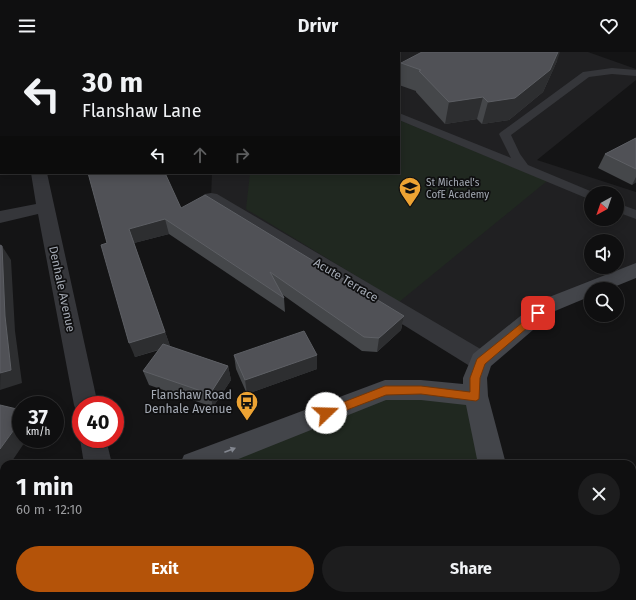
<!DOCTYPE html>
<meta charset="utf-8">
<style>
:root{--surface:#0f0f10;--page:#1d1d1e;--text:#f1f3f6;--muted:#9b9c9f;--line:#2f2f30;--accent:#b45309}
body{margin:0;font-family:"Fira Sans",sans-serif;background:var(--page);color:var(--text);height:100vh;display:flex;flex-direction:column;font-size:15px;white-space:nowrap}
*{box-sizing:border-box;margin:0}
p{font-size:13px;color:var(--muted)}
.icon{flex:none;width:22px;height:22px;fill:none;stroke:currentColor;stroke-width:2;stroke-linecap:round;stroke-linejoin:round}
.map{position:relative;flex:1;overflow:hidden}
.details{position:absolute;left:0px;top:408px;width:636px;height:140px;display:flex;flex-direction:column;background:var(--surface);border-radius:12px 12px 0 0;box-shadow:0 2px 10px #0003,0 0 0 1px var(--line)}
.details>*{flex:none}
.hud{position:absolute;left:0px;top:0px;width:400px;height:122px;box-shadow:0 2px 10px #0003,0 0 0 1px var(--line);background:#0f0f10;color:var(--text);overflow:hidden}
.needle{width:26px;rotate:220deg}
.controls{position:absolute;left:584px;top:134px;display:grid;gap:8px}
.controls a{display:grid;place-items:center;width:40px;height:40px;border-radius:50%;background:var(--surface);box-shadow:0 2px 10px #0003,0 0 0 1px var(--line);font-size:20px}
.speed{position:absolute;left:12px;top:344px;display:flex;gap:8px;font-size:20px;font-weight:700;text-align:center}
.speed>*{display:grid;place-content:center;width:52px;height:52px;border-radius:50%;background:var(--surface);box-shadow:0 2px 10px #0003,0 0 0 1px var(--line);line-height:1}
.speed small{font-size:10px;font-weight:400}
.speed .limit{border:6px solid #d22;background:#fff;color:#111}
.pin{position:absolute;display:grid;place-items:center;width:34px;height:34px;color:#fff;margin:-17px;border-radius:8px;box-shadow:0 2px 6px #0006}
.me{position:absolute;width:44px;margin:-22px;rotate:69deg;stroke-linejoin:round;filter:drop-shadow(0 0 3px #0008)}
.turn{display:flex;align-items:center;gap:14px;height:84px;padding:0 16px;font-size:18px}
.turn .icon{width:52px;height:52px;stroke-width:2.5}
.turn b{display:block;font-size:28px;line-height:34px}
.lanes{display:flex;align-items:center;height:38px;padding:0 16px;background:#0003;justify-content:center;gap:20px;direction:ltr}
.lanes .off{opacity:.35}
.round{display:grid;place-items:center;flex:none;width:42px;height:42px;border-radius:21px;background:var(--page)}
.headline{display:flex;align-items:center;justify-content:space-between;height:68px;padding:0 16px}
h1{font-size:24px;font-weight:700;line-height:30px}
.button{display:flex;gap:8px;margin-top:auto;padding:8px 16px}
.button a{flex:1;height:46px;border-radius:24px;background:var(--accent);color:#fff;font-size:16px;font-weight:700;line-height:46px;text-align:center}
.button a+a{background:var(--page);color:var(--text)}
header{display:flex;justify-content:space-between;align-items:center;height:52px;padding:0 16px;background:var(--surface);font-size:18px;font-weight:700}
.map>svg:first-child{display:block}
.built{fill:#202022;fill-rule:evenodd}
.green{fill:#202820}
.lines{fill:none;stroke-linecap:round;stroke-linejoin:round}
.lane{fill:#35363a;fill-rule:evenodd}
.street{fill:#35363a;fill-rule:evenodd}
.secondary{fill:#43454a;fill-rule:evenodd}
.wall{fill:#45474a}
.shaded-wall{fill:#2d2e30}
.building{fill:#505156;stroke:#5d5f64}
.oneway{fill:#838790}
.route{fill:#b45309;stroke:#753606}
.labels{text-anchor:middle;stroke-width:3.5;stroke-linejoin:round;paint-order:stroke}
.far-poi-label{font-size:10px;fill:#a5abb5;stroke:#0f0f10;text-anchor:start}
.street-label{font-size:12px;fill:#a5abb5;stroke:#0f0f10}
.poi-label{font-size:12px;fill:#a5abb5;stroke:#0f0f10;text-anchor:end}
</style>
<header><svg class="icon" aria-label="menu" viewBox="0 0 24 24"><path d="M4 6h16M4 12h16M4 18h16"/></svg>Drivr<svg class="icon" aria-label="heart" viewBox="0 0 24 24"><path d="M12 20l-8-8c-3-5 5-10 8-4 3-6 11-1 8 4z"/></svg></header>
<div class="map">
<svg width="636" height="548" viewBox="0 0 636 548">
<rect width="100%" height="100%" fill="#141415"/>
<path class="built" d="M89,0H588L636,17V28L537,108L636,140V218L547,254L481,309L211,146L212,121H399V1H87ZM591,141H617V167H591ZM591,189H617V215H591Z"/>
<g class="green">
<polygon points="399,68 547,129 399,250 246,157 250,121 399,121"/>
<polygon points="385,338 476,344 492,412 194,412"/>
<polygon points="4,488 4,544 459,544 450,548 0,548 0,490"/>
</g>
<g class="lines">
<g class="lane">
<polygon points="612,16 636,18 636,24 612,22 589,25 511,83 520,102 528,113 595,141 591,141 591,148 399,68 399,61 511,106 499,82 501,80 583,20"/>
<polygon points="617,151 636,158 636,167 617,160"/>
</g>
<g class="street">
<rect x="0" y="23" width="1" height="9"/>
<polygon points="31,121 47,121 98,353 81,353 81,362 77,361 74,353 38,162 0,171 0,159 36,152"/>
<polygon points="211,141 217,142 489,302 493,309 489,316 481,318 473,316 205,150 202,146 205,142"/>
<polygon points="81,385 81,387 106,387 112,412 84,412 80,387"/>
</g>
<g class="secondary">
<polygon points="636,211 636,226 609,237 591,237 591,244 555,259 491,314 487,326 488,344 506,412 478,412 466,353 421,348 386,348 226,412 180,412 184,403 385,328 421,328 463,332 463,326 473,302 539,249"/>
<polygon points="4,473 4,503 0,505 0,475"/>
<polygon points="436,544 475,544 473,548 434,548"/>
<polygon points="533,544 566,544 568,548 535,548"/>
</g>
</g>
<g class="wall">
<polygon points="7,0 52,0 53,1 8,1"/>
<polygon points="290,0 350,0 348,1 292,1"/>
<polygon points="557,9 543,40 509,68 482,72 477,67 445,72 416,40 416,39 399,33 401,11"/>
<polygon points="636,86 636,130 632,133 598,116 605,102"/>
<polygon points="181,156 404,264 401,278 377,300 362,299 283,243 284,246 285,260 169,182 134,191 170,294 169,294 228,314 231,328 213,355 149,333 143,319 159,298 135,305 107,191"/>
<polygon points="234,303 317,317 247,342 236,317"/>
</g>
<g class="shaded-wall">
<polygon points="25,0 31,0 32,1 21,1"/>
<polygon points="324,0 350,0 348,1 324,1"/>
<polygon points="558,0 560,0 557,9 543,40 509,68 482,72 488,50"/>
<polygon points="483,45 477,67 445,72 449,50"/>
<polygon points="636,125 636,130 632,133"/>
<polygon points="165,167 169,182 134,191 129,177"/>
<polygon points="2,194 11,208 15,279 22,331 0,338"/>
<polygon points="404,264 401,278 377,300 379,286"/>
<polygon points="165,280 170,294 135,305 129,291"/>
<polygon points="317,303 317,317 247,342 245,328"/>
<polygon points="228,314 231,328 213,355 210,342"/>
<polygon points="21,368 21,387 27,387 10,412 4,412 4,421 0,427 0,397"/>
</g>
<g class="building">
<polygon points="32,0 52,0 53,1 32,1"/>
<polygon points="422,0 558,0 550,18 515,46 488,50 483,45 449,50 419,19 421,18 401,11"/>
<polygon points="636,86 636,117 605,102"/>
<polygon points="88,121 165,121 181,156 205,143 404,264 379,286 364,285 270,220 284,246 165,167 129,177 165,280 129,291 101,193 107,191"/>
<polygon points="0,193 2,194 5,264 11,318 0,321"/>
<polygon points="304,279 317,303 245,328 234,303"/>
<polygon points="163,292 228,314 210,342 143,319"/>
<polygon points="0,353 21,358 21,368 0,397"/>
</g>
<defs><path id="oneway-solid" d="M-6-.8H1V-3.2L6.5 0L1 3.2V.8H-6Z"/></defs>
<use class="oneway" href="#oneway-solid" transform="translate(230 398) rotate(-21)"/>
<polygon class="route" points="538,258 542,261 541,264 485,312 480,326 479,347 476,349 421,342 386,343 326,366 323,364 321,361 323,358 385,334 421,334 470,340 470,326 477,307"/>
<defs>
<g id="school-pin" transform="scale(1.15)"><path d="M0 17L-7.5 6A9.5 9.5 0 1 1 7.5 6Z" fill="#eda333" stroke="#0f0f10"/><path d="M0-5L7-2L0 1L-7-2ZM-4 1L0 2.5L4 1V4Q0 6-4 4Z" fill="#111"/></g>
<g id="bus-pin" transform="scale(1.15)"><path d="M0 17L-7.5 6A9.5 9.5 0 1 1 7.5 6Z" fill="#eda333" stroke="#0f0f10"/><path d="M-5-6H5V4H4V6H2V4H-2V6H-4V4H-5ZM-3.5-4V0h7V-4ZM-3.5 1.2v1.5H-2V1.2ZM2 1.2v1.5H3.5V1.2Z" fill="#111"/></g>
</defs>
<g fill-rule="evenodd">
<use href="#school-pin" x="410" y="136"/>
<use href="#bus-pin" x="247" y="350"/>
</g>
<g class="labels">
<g class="far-poi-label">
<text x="426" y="134">St Michael's<tspan x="426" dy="12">CofE Academy</tspan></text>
</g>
<g class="street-label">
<text transform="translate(346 228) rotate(31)" y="4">Acute Terrace</text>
<text transform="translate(62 237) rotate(78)" y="4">Denhale Avenue</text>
</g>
<g class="poi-label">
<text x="232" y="347">Flanshaw Road<tspan x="232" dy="14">Denhale Avenue</tspan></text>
</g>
</g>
</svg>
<div class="controls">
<a><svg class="needle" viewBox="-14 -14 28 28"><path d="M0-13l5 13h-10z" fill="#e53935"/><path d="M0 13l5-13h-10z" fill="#9b9c9f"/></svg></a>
<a><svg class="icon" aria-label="sound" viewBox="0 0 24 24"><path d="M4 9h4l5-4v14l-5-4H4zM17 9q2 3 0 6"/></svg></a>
<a><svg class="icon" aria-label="search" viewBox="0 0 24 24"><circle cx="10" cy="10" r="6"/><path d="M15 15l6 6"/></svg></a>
</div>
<div class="speed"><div>37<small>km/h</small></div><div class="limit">40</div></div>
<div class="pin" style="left:538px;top:261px;background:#d93025"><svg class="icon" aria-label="arrive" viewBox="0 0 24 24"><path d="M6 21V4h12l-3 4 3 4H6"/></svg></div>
<svg class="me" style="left:326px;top:361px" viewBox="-20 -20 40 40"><circle r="19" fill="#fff"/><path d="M0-13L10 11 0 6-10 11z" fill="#b45309"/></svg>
<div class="hud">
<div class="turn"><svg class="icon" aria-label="left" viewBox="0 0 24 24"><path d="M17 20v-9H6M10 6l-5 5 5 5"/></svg><div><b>30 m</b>Flanshaw Lane</div></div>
<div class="lanes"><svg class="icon" aria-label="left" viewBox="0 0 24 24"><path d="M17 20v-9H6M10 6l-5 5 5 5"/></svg><svg class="icon off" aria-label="ahead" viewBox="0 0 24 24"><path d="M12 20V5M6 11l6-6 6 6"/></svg><svg class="icon off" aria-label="right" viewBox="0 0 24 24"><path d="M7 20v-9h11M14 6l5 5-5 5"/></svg></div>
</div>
<section class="details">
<div class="headline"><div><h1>1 min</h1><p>60 m · 12:10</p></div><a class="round"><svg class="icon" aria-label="close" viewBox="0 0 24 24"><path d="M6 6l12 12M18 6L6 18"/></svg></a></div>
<div class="button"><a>Exit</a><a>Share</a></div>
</section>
</div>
